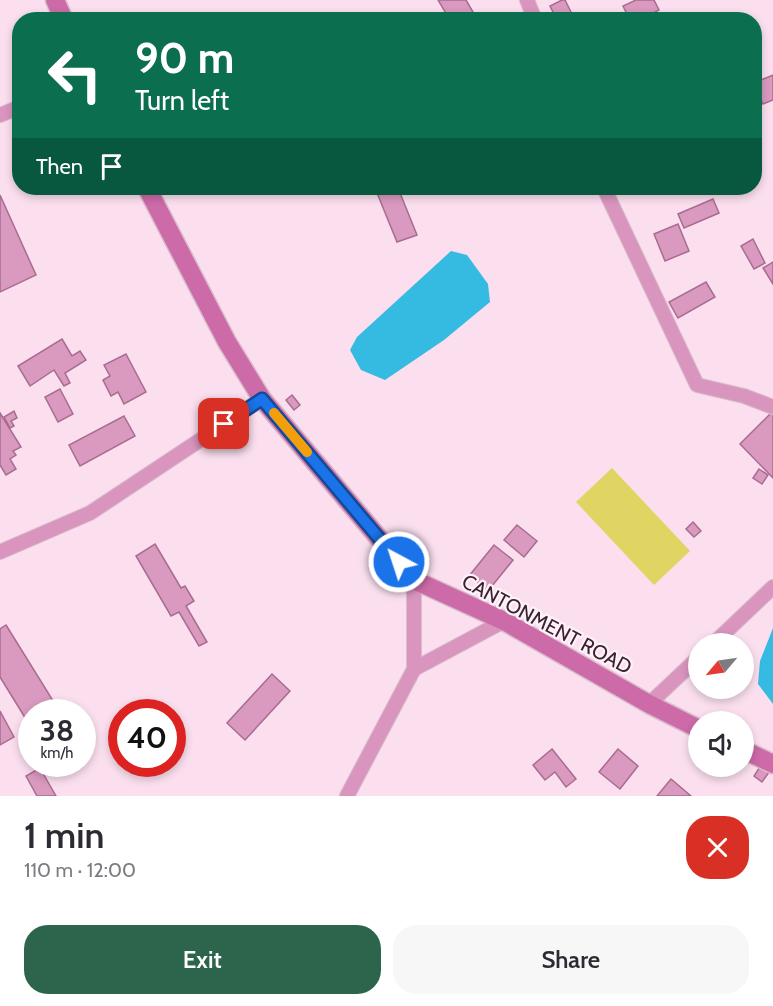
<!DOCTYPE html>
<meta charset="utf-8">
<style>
:root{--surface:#fff;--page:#f7f7f7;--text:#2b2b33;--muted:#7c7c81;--accent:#2c644c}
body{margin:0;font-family:Cabin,sans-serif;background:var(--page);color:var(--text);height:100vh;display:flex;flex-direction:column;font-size:22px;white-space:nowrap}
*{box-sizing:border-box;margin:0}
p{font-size:20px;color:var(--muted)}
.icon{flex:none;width:33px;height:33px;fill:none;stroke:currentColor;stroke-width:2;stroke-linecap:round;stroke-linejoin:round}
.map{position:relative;height:796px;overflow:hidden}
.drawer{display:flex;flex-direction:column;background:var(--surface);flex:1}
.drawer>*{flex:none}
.hud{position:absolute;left:12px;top:12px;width:750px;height:183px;border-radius:24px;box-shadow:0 3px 9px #0003;background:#0b6e4f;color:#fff;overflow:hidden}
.needle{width:39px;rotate:241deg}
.buttons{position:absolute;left:688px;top:633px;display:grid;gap:12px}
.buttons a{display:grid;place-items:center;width:66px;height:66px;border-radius:50%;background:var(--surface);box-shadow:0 3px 9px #0003;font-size:30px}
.speed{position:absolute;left:18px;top:699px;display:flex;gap:12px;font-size:30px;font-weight:700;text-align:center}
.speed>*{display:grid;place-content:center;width:78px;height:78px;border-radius:50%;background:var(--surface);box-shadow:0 3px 9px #0003;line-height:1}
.speed small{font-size:15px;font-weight:400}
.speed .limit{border:9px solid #d22;background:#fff;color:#111}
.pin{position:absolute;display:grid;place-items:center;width:51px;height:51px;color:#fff;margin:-26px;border-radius:12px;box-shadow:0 3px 9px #0006}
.me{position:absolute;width:66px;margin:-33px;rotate:320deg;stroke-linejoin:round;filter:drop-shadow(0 0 4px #0008)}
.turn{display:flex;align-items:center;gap:21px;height:126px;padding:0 24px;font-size:27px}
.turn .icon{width:78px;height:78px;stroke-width:2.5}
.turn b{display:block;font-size:42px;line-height:51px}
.then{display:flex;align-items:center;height:57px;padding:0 24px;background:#0003;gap:12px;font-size:22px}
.round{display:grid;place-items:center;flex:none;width:63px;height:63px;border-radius:24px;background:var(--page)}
.overview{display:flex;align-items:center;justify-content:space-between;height:102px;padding:0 24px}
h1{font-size:36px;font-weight:600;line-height:45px}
.primary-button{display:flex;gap:12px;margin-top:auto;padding:12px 24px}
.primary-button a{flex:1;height:69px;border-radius:24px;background:var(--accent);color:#fff;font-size:24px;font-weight:600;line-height:69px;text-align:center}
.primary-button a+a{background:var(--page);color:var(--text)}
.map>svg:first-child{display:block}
.green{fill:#e0d463}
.water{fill:#35bae2}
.building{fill:#da99bf;stroke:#a96c91;stroke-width:1.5}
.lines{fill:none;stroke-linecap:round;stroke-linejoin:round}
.street-casing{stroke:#d8bdcd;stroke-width:16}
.secondary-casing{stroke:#d8bdcd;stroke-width:21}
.street{stroke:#d995be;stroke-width:14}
.secondary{stroke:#cd6aa8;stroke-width:18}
.route-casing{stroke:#114b97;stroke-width:15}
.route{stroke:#1a73e8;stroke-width:10}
.slow{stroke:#f59e0b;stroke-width:10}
.labels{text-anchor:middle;stroke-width:4.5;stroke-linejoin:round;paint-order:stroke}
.street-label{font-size:20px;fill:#3b2231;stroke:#fff1f9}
</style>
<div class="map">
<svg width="773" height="796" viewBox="0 0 773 796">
<rect width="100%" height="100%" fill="#fbdfef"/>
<polygon class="green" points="612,468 690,551 654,585 576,502"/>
<g class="water">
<polygon points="451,251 467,255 488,284 490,302 444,340 385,380 361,370 350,350 357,337"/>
<polygon points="773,628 773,704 758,684 760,661"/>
</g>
<g class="building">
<polygon points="438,0 466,0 473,12 459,20 450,20"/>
<polygon points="562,0 565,0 575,20 557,20 550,6"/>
<polygon points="636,0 654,0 659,10 640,20 630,20 623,6"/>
<polygon points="773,75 773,100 763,104 754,83"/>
<polygon points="375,188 398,188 417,235 397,242"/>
<polygon points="0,195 36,275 0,292"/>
<polygon points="713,199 719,213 684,228 678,214"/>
<polygon points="678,224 689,251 665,261 654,234"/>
<polygon points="753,239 765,263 754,269 741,246"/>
<polygon points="773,262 773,284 763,268"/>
<polygon points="706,282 715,297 678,318 669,302"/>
<polygon points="62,339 72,356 80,351 86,360 65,373 70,383 64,386 54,370 30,386 18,366"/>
<polygon points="126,354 146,392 124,404 118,392 111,396 103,380 110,376 104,365"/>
<polygon points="60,389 73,414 58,422 45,397"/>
<polygon points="292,395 300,405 294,410 286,400"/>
<polygon points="14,411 17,418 11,421 14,426 10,428 4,417"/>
<polygon points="773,411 773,478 740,444"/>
<polygon points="0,413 21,447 13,451 16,455 10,459 16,469 6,475 0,465"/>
<polygon points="124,416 135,436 80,466 69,445"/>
<polygon points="759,469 768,475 762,484 753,478"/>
<polygon points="693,522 701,531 694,537 686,529"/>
<polygon points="517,525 537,541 524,557 504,540"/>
<polygon points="155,544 181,588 185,586 194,601 186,606 207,642 199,646 179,612 171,616 136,556"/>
<polygon points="494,545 513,560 488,591 469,576"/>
<polygon points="6,625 60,712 32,712 32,729 0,677 0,629"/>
<polygon points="272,674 290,691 245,740 227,723"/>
<polygon points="0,711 14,737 0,745"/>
<polygon points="552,749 576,779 566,787 555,772 545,780 533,765"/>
<polygon points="618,749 638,766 620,789 599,772"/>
<polygon points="763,762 772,768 762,782 754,776"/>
<polygon points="40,768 56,796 37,796 26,776"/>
<polygon points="671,779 691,796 657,796"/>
</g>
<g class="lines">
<g class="street-casing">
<g id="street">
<polyline points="527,0 535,20"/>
<polyline points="0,115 20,107"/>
<polyline points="604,188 697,385 744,396 773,407"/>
<polyline points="0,552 90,513 262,399"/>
<polyline points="713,644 773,587"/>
<polyline points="414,669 504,621"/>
<polyline points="649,704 699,657"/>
<polyline points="347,796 414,669 414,580"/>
</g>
</g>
<g class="secondary-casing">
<g id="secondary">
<polyline points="55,0 64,20"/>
<polyline points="147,188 227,342 262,399 414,580 504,621 649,704 699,729"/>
<polyline points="744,750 773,764"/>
</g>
</g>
<use href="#street" class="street"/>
<use href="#secondary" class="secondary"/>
</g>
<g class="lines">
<g class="route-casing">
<polyline id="route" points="224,424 262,399 399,562"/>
</g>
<use href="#route" class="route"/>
<polyline class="slow" points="274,413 307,452"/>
</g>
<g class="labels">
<g class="street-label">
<text transform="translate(547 624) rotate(28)" y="7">CANTONMENT ROAD</text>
</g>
</g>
</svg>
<div class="buttons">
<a><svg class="needle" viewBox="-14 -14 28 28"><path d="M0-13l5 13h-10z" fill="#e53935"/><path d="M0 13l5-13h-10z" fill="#7c7c81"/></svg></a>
<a><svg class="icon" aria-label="sound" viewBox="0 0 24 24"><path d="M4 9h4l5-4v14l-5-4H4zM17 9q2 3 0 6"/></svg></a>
</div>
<div class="speed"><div>38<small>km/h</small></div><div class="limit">40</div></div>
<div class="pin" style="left:224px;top:424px;background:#d93025"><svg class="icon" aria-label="arrive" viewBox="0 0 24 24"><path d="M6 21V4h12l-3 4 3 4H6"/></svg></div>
<svg class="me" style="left:399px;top:562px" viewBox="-20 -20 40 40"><circle r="17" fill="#1a73e8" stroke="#fff" stroke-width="3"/><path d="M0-11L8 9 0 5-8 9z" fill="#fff"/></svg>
<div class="hud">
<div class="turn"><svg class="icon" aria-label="left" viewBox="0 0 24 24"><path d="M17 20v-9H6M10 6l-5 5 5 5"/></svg><div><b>90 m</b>Turn left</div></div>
<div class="then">Then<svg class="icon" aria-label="arrive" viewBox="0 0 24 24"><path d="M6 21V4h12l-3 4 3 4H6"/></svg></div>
</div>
</div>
<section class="drawer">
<div class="overview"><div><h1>1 min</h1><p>110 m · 12:00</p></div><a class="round" style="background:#d93025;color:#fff"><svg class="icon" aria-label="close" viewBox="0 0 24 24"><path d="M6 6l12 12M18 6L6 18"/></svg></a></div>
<div class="primary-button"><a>Exit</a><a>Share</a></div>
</section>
